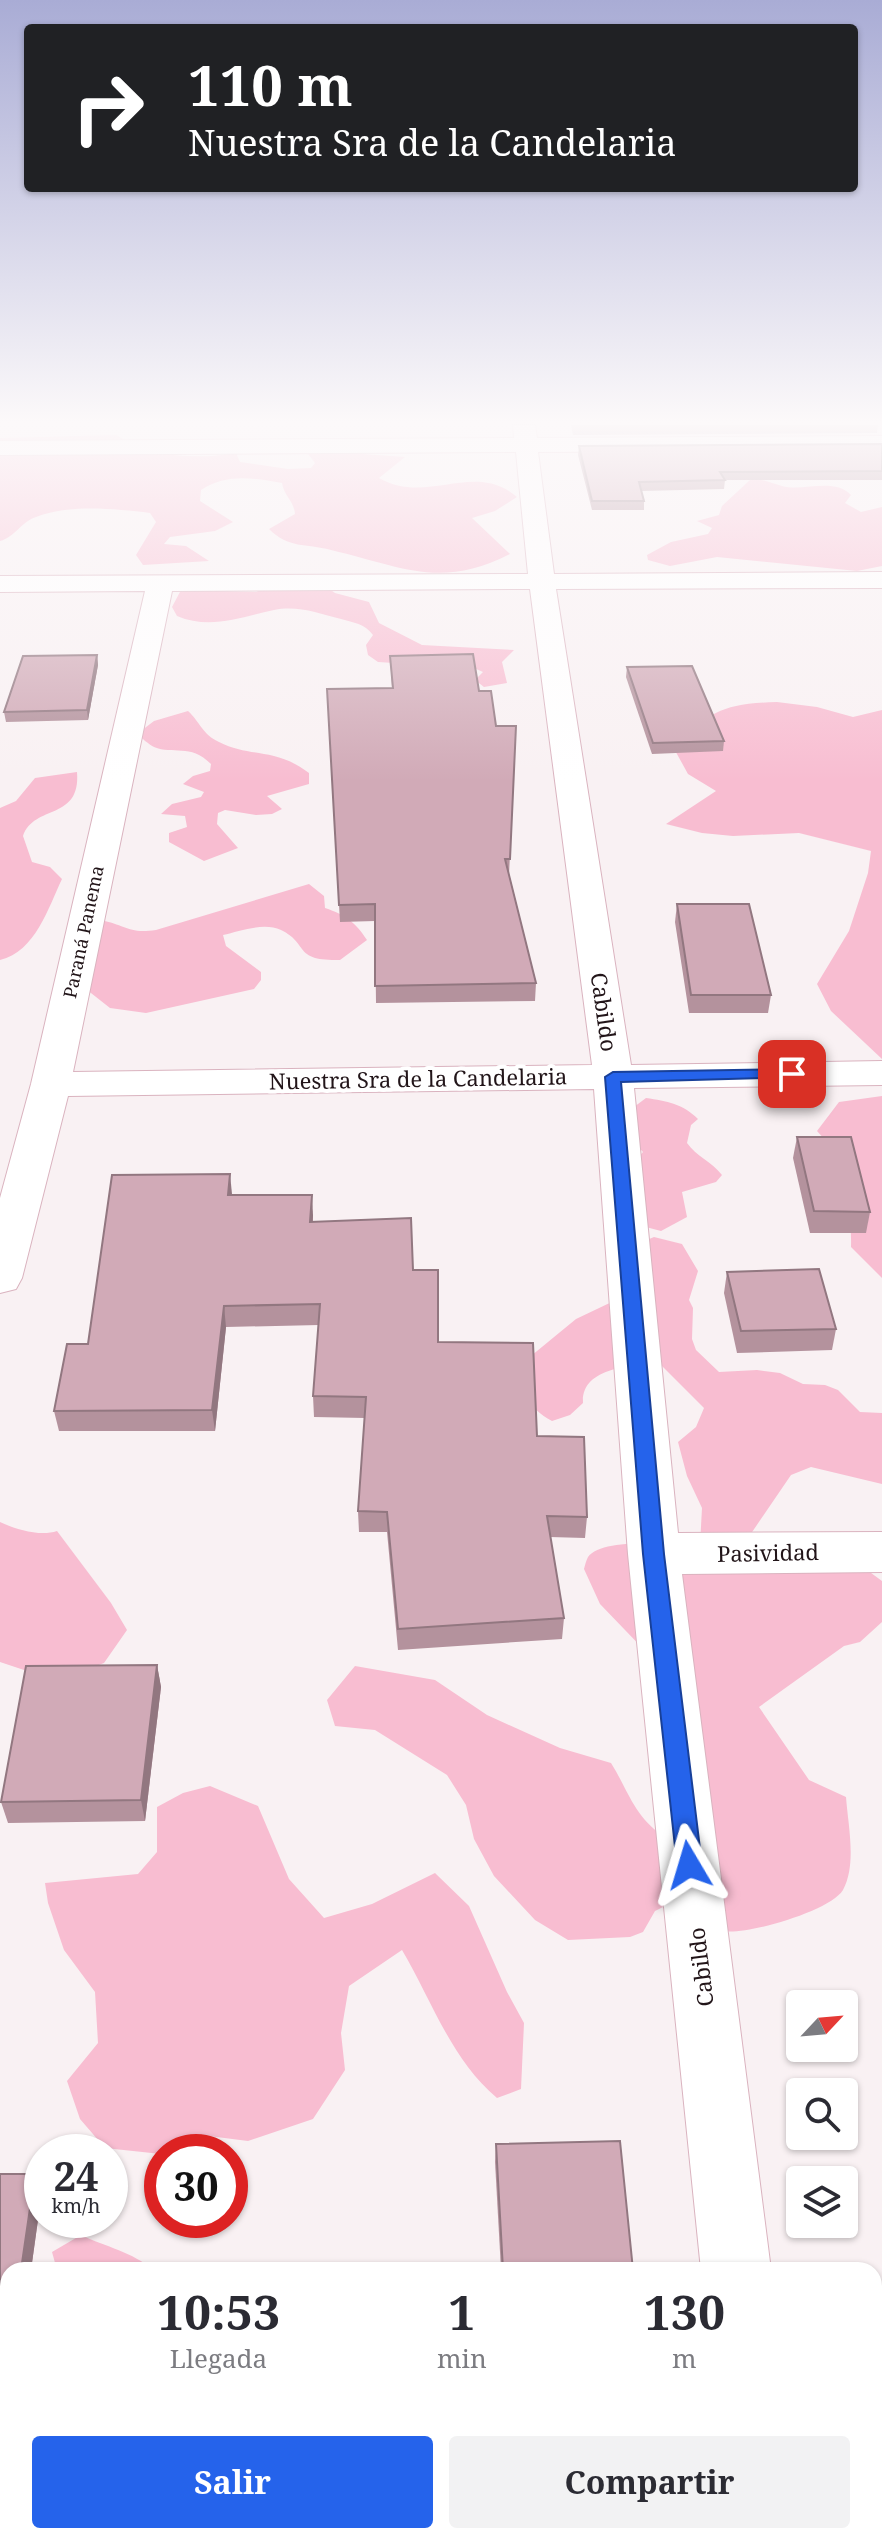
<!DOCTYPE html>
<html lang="es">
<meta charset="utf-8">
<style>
:root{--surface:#fff;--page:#f2f2f3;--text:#2b2b33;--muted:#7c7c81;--accent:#2563eb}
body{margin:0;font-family:"Noto Serif",serif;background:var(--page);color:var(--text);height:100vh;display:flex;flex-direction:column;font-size:30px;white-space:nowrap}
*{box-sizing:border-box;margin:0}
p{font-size:26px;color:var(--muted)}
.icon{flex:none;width:44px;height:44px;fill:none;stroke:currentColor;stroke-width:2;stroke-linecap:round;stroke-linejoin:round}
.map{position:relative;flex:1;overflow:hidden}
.drawer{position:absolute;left:0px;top:2262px;width:882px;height:282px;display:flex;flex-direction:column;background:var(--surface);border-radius:24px 24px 0 0;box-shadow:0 2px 6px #0004}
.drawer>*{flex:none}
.top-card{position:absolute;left:24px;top:24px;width:834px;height:168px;border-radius:8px;box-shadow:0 2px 6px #0004;background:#202124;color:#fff;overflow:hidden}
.needle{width:52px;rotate:64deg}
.controls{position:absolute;left:786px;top:1990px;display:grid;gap:16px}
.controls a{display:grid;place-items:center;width:72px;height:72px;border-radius:8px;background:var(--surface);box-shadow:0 2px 6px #0004;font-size:40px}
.speed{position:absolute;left:24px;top:2134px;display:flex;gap:16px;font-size:40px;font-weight:700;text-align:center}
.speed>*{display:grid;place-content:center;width:104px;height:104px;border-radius:50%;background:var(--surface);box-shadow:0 2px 6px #0004;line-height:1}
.speed small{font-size:20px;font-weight:400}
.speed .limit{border:12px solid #d22;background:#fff;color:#111}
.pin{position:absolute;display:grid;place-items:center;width:68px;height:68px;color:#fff;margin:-34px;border-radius:16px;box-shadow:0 4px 12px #0006}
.me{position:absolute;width:88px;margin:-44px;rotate:353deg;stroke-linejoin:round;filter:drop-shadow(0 0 6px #0008)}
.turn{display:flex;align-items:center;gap:28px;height:168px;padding:0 32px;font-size:36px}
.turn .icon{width:104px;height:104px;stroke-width:2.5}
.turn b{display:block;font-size:56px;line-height:68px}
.eta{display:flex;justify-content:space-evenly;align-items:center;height:136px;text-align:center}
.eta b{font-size:48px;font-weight:700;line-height:56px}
.action{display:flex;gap:16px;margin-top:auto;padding:16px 32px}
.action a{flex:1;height:92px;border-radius:8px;background:var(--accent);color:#fff;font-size:32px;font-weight:700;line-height:92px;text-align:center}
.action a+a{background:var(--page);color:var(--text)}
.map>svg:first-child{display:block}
.green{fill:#f8bdd1}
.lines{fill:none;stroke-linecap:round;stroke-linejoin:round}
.street-casing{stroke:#dab3bf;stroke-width:2}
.street{fill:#fff;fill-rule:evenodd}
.wall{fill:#b4929d}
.shaded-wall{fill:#927780}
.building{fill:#d1aab7;stroke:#927780;stroke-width:2}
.route{fill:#2563eb;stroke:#184099;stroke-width:2}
.labels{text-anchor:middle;stroke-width:8;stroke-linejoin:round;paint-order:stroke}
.far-street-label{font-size:18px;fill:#221519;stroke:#fff}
.street-label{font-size:22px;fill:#221519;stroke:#fff}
</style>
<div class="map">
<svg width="882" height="2543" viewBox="0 0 882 2543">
<rect width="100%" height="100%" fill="#f9f1f3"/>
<g class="green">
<path d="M116,435C152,457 195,460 236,453L240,462L288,469L311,468L315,463L305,450L405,457L379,478C427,506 474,460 517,497L495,511L472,518L510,554C440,590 400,566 331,550C305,543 289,549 269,529L295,514C294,501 284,496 282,483C254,478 226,473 201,490L200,501L233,522L215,531L170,537L164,544L186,546L209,561L143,565L136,555L156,522L150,513C115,509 70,504 36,517C21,522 15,537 0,541V438Z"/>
<path d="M751,479C764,479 770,483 782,486C803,492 834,477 851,495L845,503L861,512L882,507V566L857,571L717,557L670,566L648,560L647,555L671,542L708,534L712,528L697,521L719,515L722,506Z"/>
<path d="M300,574L312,577L335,593L369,602L379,623L422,645L514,650L502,662L507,683L484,687L475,680L483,672L474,668L378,662L368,655L366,645L373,635C364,623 354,623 341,619C318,613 297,605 274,610C241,617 210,630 177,616L172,607L181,590L256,592Z"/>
<path d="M777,702L817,707L853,717L882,710V1059L831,1011L817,984L849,931L868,873L871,851L799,833L733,836L702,833L666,824L716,791L688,774L672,745C715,711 720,704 777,702Z"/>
<path d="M188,711C200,722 203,735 219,742C250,758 275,747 309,773V784L267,796L282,809L272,814L256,815L225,810L218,813L217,824L238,848L204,861L169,842V833L187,827L185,816L161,814L172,804L201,797L204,792L183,784L193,776L210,771L211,764C190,743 173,755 154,747C148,744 142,738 137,734L154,721Z"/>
<path d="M77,772C81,821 34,804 23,836L32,862L50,867L62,879C48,908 36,951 0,960V808L16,801L35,778Z"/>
<path d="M309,884L324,896L325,908C346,915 356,923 367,940L340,960C292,961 310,944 281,930C264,922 240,931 223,935L226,946L261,972V980L254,989L146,1013L110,1008L77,982L100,920C127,925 127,934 156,930Z"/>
<path d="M882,1096V1278L851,1247C852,1211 844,1157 817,1131L839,1102Z"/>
<path d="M646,1098C667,1101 683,1104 698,1119L691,1125L687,1143C696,1156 712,1162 722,1175L716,1182L682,1192L687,1217L661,1231L642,1226L637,1159L643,1152L614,1122Z"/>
<path d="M654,1237L682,1244L698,1271L689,1300L693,1308L692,1339L696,1350L719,1372L757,1370L780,1373L803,1384L825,1385L838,1390L860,1412L882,1413V1484L811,1467L791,1475L748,1538L774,1567L821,1573L856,1562L882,1581V1622L860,1642L844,1646L759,1707L809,1780L846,1797C848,1825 857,1864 843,1890C830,1911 748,1935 723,1931C704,1928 683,1914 665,1906L655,1911L643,1932L630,1937L568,1940L535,1920L494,1876L474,1839L466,1805L447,1775L375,1730L335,1726L327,1700L355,1666L435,1680L487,1715L560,1748L611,1763C628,1790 634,1816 662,1835L650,1656L600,1604L584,1569C585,1565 586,1561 588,1557C602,1537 678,1544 700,1545L702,1508L687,1476L678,1442L696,1427L704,1408L658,1362C632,1366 581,1367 583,1403L570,1415L552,1421C528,1408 521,1391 520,1365L576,1319L618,1299L614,1254Z"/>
<path d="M0,1522C15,1529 40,1537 57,1531L111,1603L127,1630L104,1663L57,1681L0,1662Z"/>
<path d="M210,1786L258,1806L289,1879L324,1918L372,1904L435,1873L469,1906L507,1992L524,2023L521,2089L497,2098C451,2059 432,2001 402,1950L349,1986L341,2033L345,2070L313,2119L248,2141L201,2135L161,2154L105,2148L80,2119L67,2081L98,2043L95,1992L64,1950L48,1903L45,1883L138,1874L157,1852V1807L183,1793Z"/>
<path d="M81,2235C106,2247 133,2252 153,2270H57L52,2252Z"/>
<polygon points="874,2521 882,2525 882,2543 548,2543 551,2536 874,2536"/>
<polygon points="86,2536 332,2536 331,2543 88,2543"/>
</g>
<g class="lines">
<g class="street-casing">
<g id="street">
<path d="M513,425H535L537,438L882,436V450L538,452L554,574L882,572V588L556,589L631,1065L882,1061V1085L634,1088L678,1533L882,1532V1572L682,1574L771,2270H701L628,1554L594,1089L68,1096L22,1278L16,1289L0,1293V1198L31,1084L145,591L0,592V576L528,574L516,452L0,455V441L514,438ZM530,589L592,1065L73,1072L172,591Z"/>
<rect x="874" y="2431" width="8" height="76"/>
<rect x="0" y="2432" width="8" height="76"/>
<polygon points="728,2536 806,2536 807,2543 729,2543"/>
</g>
</g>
<use href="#street" class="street"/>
</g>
<g class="wall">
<polygon points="571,425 878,425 877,433 573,435"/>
<polygon points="882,444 882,480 725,480 724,489 641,491 644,501 644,510 592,510 578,455 579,446"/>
<polygon points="97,655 98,665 88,720 6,722 4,712"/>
<polygon points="390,656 479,691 496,726 516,726 509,875 536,983 535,1001 376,1003 375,921 340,922 327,689 392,688"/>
<polygon points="627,667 724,741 723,751 652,754 626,677"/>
<polygon points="677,904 771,995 768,1013 689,1013 675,922"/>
<polygon points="797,1137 870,1212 866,1233 810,1233 793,1158"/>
<polygon points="232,1195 313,1215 313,1222 413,1270 438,1342 537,1436 587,1517 585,1538 550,1537 564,1618 562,1639 398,1650 387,1532 359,1532 358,1511 365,1418 314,1417 313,1396 319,1325 226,1327 215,1431 59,1431 54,1411 88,1344"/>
<polygon points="727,1272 836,1329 832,1350 737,1353 724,1293"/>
<polygon points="157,1665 161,1687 145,1821 8,1823 1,1802"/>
<polygon points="496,2144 633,2270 501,2270 495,2162"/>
<polygon points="0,2174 42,2191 31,2270 8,2270 8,2374 0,2374"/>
</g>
<g class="shaded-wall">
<polygon points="97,655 98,665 88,720 87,710"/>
<polygon points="230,1174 232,1194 230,1216 228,1195"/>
<polygon points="312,1195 313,1215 311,1243 310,1222"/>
<polygon points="224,1306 226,1327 215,1431 212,1410"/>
<polygon points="157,1665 161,1687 145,1821 141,1800"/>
<polygon points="35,2174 42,2191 31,2270 21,2270"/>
</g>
<g class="building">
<polygon points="882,444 882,471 720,472 725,480 639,482 644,501 592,501 579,446"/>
<polygon points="473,654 479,691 491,691 496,726 516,726 510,859 505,859 536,983 375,986 375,904 339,905 327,689 393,688 390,656"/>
<polygon points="97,655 87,710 4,712 23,656"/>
<polygon points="692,666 724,741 653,743 627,667"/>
<polygon points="677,904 749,904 771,995 691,995"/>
<polygon points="797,1137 851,1137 870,1212 814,1211"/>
<polygon points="230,1174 228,1195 312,1195 310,1222 411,1218 413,1270 438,1270 438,1342 533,1343 537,1436 584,1437 587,1517 547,1516 564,1618 398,1629 387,1512 358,1511 366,1397 313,1396 320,1304 224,1306 212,1410 54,1411 67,1344 88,1344 112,1175"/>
<polygon points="819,1269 836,1329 741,1331 727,1272"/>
<polygon points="157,1665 141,1800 1,1802 26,1666"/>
<polygon points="620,2141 633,2270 503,2270 496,2144"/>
<polygon points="0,2174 35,2174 21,2270 8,2270 8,2358 0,2358"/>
</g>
<linearGradient id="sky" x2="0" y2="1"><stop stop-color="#a9acd5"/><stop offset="0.54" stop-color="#fcf9fa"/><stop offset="1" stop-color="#fcf9fa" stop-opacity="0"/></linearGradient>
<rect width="882" height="781" fill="url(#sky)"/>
<polygon class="route" points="792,1069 800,1074 798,1077 621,1082 664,1554 702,1865 698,1873 689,1877 680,1873 677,1865 643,1554 605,1077 613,1072"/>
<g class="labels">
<g class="far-street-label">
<text transform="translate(84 932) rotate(-78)" y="6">Paraná Panema</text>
</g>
<g class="street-label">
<text transform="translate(604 1012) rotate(82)" y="8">Cabildo</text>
<text transform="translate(418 1079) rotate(-1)" y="8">Nuestra Sra de la Candelaria</text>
<text transform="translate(768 1553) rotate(-1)" y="8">Pasividad</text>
<text transform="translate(701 1967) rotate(-97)" y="8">Cabildo</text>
</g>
</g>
</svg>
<div class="controls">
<a><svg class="needle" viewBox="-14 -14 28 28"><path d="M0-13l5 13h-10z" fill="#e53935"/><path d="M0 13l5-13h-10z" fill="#7c7c81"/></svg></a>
<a><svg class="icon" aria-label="search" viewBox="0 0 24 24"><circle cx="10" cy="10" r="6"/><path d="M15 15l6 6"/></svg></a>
<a><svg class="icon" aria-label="layers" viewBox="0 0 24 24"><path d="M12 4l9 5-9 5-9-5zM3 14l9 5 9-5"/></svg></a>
</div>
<div class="speed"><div>24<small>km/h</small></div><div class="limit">30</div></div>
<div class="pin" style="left:792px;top:1074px;background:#d93025"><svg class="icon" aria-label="arrive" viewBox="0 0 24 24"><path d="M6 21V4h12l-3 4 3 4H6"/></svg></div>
<svg class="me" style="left:689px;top:1865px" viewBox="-20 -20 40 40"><path d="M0-17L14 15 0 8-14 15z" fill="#2563eb" stroke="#fff" stroke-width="4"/></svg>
<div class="top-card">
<div class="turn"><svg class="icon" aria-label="right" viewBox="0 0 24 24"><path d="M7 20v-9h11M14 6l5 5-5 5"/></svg><div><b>110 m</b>Nuestra Sra de la Candelaria</div></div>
</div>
<section class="drawer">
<div class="eta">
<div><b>10:53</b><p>Llegada</p></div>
<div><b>1</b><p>min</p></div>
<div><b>130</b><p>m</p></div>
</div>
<div class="action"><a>Salir</a><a>Compartir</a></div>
</section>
</div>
